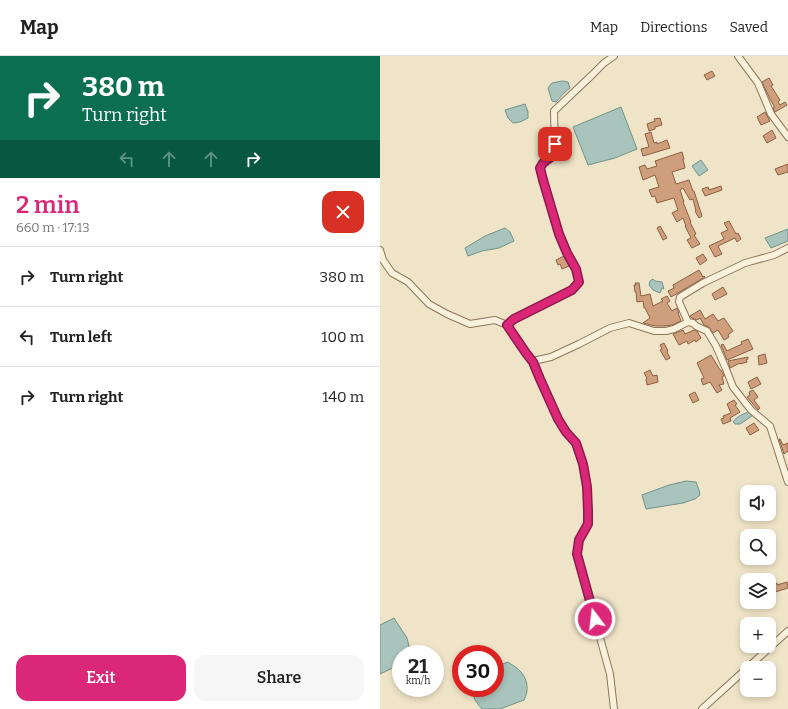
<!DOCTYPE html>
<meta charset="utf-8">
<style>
:root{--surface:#fff;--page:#f6f6f6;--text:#222;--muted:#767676;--line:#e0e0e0;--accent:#db2777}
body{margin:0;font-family:Bitter,serif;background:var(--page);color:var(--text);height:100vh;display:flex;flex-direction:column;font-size:15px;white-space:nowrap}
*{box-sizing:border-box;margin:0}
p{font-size:13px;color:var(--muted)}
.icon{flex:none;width:22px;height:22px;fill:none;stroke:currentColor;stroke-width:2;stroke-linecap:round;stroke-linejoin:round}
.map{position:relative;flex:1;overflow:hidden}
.details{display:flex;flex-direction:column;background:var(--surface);width:380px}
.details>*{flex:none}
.hud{background:#0b6e4f;color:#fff;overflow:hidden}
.tools{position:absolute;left:360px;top:429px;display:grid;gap:8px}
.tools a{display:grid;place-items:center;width:36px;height:36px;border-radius:8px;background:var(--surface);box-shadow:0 2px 6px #0003;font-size:20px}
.speed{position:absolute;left:12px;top:589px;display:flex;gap:8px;font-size:20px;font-weight:700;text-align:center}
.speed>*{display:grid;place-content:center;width:52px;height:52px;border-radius:50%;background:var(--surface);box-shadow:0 2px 6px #0003;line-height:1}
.speed small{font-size:10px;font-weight:400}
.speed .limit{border:6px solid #d22;background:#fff;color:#111}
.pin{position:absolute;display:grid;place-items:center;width:34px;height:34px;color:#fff;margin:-17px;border-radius:8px;box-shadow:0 2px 6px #0006}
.me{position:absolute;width:44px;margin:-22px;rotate:345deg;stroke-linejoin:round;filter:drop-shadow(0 0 3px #0008)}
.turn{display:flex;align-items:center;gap:14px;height:84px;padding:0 16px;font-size:18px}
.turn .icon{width:52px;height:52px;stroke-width:2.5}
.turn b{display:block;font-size:28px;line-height:34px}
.lanes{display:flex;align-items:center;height:38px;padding:0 16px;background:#0003;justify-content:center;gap:20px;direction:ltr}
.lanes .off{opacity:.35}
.round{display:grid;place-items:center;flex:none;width:42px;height:42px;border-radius:12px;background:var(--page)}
.overview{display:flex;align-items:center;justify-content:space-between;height:68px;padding:0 16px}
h1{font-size:24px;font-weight:600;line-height:30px;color:var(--accent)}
.button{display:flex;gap:8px;margin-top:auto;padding:8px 16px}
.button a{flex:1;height:46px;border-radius:12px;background:var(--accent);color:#fff;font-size:16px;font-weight:600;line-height:46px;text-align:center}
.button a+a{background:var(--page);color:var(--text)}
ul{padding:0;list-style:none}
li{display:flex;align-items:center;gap:12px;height:60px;padding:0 16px;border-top:1px solid var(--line)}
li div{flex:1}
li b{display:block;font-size:15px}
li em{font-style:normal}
header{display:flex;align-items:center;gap:24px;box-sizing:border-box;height:56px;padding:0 20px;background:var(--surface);border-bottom:1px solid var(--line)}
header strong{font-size:19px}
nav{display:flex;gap:22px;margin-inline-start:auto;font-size:14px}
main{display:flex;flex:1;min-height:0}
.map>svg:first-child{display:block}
.water{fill:#a9c4bc;stroke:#6f938a}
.building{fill:#cf9f7d;stroke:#8d5f41}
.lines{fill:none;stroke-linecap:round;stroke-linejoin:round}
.minor-casing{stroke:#8d765c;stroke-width:8}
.minor{stroke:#faf1dc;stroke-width:6}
.route-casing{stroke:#8e194d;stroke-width:10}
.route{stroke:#db2777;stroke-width:7}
</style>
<header>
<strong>Map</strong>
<nav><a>Map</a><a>Directions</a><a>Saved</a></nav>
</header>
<main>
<section class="details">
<div class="hud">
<div class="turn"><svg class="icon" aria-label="right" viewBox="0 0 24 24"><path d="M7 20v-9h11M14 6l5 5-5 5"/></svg><div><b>380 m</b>Turn right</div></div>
<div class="lanes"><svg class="icon off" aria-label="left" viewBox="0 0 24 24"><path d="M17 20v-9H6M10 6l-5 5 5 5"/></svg><svg class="icon off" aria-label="ahead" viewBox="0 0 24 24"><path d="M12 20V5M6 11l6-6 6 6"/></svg><svg class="icon off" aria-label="ahead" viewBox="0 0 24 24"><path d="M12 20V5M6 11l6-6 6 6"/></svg><svg class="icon" aria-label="right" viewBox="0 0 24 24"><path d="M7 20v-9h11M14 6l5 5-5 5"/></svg></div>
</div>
<div class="overview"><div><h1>2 min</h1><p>660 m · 17:13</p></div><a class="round" style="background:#d93025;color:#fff"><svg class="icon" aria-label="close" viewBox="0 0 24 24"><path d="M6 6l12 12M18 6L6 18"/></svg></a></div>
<ul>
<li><svg class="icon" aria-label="right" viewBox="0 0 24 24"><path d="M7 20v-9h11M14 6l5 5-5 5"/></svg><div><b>Turn right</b></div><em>380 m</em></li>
<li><svg class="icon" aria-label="left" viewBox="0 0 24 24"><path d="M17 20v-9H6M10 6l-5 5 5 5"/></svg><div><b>Turn left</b></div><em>100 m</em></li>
<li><svg class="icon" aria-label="right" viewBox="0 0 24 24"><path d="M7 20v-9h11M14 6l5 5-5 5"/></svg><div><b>Turn right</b></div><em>140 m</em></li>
</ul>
<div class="button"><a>Exit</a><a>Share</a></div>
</section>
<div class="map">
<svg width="408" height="653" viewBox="0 0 408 653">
<rect width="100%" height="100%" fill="#f0e4c8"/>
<g class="water">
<polygon points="182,25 188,26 190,32 185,36 176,46 172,45 168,32 172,27"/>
<polygon points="145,48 148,56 148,62 140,66 133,67 128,62 125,54"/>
<polygon points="241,51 257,93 235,102 208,109 193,71"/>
<polygon points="321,104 328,114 319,120 312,110"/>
<polygon points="125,172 130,176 134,185 119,192 102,195 88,200 85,192 105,180"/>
<polygon points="408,173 408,185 391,192 385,182"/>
<polygon points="273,223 275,225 282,226 284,233 282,232 280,237 273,234 269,229 270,225"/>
<path d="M370,356L372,360L360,368H355L353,366C356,361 364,357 370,356Z"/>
<polygon points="306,425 316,426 319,434 320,439 315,443 303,447 266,453 262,439 289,429"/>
<polygon points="14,562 27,582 31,598 21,598 21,608 0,618 0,569"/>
<path d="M128,606C132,609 138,612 141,616C148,624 149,635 144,644L120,653H102C96,646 92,641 93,632H115V611Z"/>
</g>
<g class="building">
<polygon points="332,15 335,20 327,24 324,19"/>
<polygon points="389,22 393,29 391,30 400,44 398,46 400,49 405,46 407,49 395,56 393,52 394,52 394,50 390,43 382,26"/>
<polygon points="385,56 390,65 381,69 377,61"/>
<polygon points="280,62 282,69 275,71 275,73 269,75 267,68 275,65 274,63"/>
<polygon points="392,74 396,82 387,87 383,80"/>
<polygon points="271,76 274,87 277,86 277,88 287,84 290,92 263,100 261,93 269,91 265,78"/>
<polygon points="302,96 304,103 303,103 305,112 292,116 296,128 309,124 313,135 314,135 322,160 319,162 315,155 316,155 313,143 310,144 303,132 300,134 304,146 303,146 311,166 310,166 316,178 314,179 320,188 312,192 307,184 311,182 305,170 306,170 303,162 297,166 292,157 298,154 294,142 277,147 275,140 272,141 269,134 279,131 275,119 263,124 259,111 265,109 267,113 277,110 275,105"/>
<polygon points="408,108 408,116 398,119 395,113"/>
<polygon points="341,130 342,134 325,140 322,133 328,131 329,134"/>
<polygon points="349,165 356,178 358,177 361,183 357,186 355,182 338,190 342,198 335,201 329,190 344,183 341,177 348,174 344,167"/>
<polygon points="280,170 287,182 283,184 277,172"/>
<polygon points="323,198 327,204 320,209 316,202"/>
<polygon points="184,200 189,210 182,213 180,208 178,209 176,204"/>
<polygon points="319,214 323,221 324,220 325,221 291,241 288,235 294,232 293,229"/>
<polygon points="255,227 259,227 261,240 270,238 273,250 283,245 281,243 287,240 290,245 287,247 292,255 297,252 299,256 298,257 301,265 292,269 285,270 275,270 263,267 270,262 265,252 264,252 263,245 257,246 256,236 255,236 254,229 256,229"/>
<polygon points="343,231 347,238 335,244 332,238"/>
<polygon points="320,254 325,263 333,258 338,265 344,262 353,275 348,279 349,281 344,284 338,274 333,277 329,271 324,269 320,262 317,264 312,262 310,260"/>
<polygon points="303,274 305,278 314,274 317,275 321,282 316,286 315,284 308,288 307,285 299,289 293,278"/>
<polygon points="368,283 373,293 347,304 341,289 343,288 347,295 362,288 361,286"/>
<polygon points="284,287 288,295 287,296 290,302 286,304 280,294 282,293 280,289"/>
<polygon points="385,298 387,307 379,309 378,300"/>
<polygon points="331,299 340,314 341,314 344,320 342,321 344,328 339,329 342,334 337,337 330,326 323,329 321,323 324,322 317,307"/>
<polygon points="368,301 368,303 366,304 367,306 360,308 360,307 350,312 348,305"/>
<polygon points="270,314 273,320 277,319 278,326 267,329 266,323 267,322 264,317"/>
<polygon points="377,321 381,328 371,333 368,326"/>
<polygon points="373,334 378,341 374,344 380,352 378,354 367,341 370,339 369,336"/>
<polygon points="315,336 319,344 313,347 309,339"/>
<polygon points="354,344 357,348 355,349 360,356 350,362 351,365 343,368 341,363 344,362 343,360 351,357 347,348"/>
<polygon points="374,367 379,374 370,379 366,372"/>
<polygon points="399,383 400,383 403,389 408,387 408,395 404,398"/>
<polygon points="407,526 408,532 389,538 389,529 397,527 397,529"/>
</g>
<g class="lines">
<g class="minor-casing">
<g id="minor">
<polyline points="358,0 378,27 391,58 408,81"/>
<polyline points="408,192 394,199 365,207 323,227 300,241 299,246 308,266 313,267 316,270 327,275 336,290 346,313 353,331 371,354 390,370 408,426"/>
<polyline points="0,194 3,204 12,217 28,226 49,248 67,258 90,268 115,264 127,269 146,297 153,305 160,323 178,363 186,376 196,387 203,408 207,431 208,468 199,484 197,498 230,618 234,653"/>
<polyline points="127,269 134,263 192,234 199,226 196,213 187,197 179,178 163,124 160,112 163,107 175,98 174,55 212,19 224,7 234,0"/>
<polyline points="153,305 171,301 199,288 230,272 249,267 274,275 286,275 294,273 308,266"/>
<polyline points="322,653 408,575"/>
</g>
</g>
<use href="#minor" class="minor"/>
</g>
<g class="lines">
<g class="route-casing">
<polyline id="route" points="175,88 175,98 163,107 160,112 163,124 179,178 187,197 196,213 199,226 192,234 134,263 127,269 146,297 153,306 160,323 178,363 186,376 196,387 203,408 207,431 208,455 208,468 199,484 197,498 215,563"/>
</g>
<use href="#route" class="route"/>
</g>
</svg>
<div class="tools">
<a><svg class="icon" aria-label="sound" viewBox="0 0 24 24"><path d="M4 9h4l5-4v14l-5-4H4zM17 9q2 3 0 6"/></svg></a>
<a><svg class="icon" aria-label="search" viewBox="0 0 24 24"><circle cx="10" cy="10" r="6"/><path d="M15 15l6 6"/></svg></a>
<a><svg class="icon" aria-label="layers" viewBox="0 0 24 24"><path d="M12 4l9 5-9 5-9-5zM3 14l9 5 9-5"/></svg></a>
<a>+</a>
<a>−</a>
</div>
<div class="speed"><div>21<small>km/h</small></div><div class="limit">30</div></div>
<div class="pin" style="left:175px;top:88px;background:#d93025"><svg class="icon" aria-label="arrive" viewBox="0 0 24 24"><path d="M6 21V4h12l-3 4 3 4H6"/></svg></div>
<svg class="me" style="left:215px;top:563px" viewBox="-20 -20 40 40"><circle r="17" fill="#db2777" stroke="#fff" stroke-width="3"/><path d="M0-11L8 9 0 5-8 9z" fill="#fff"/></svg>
</div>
</main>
